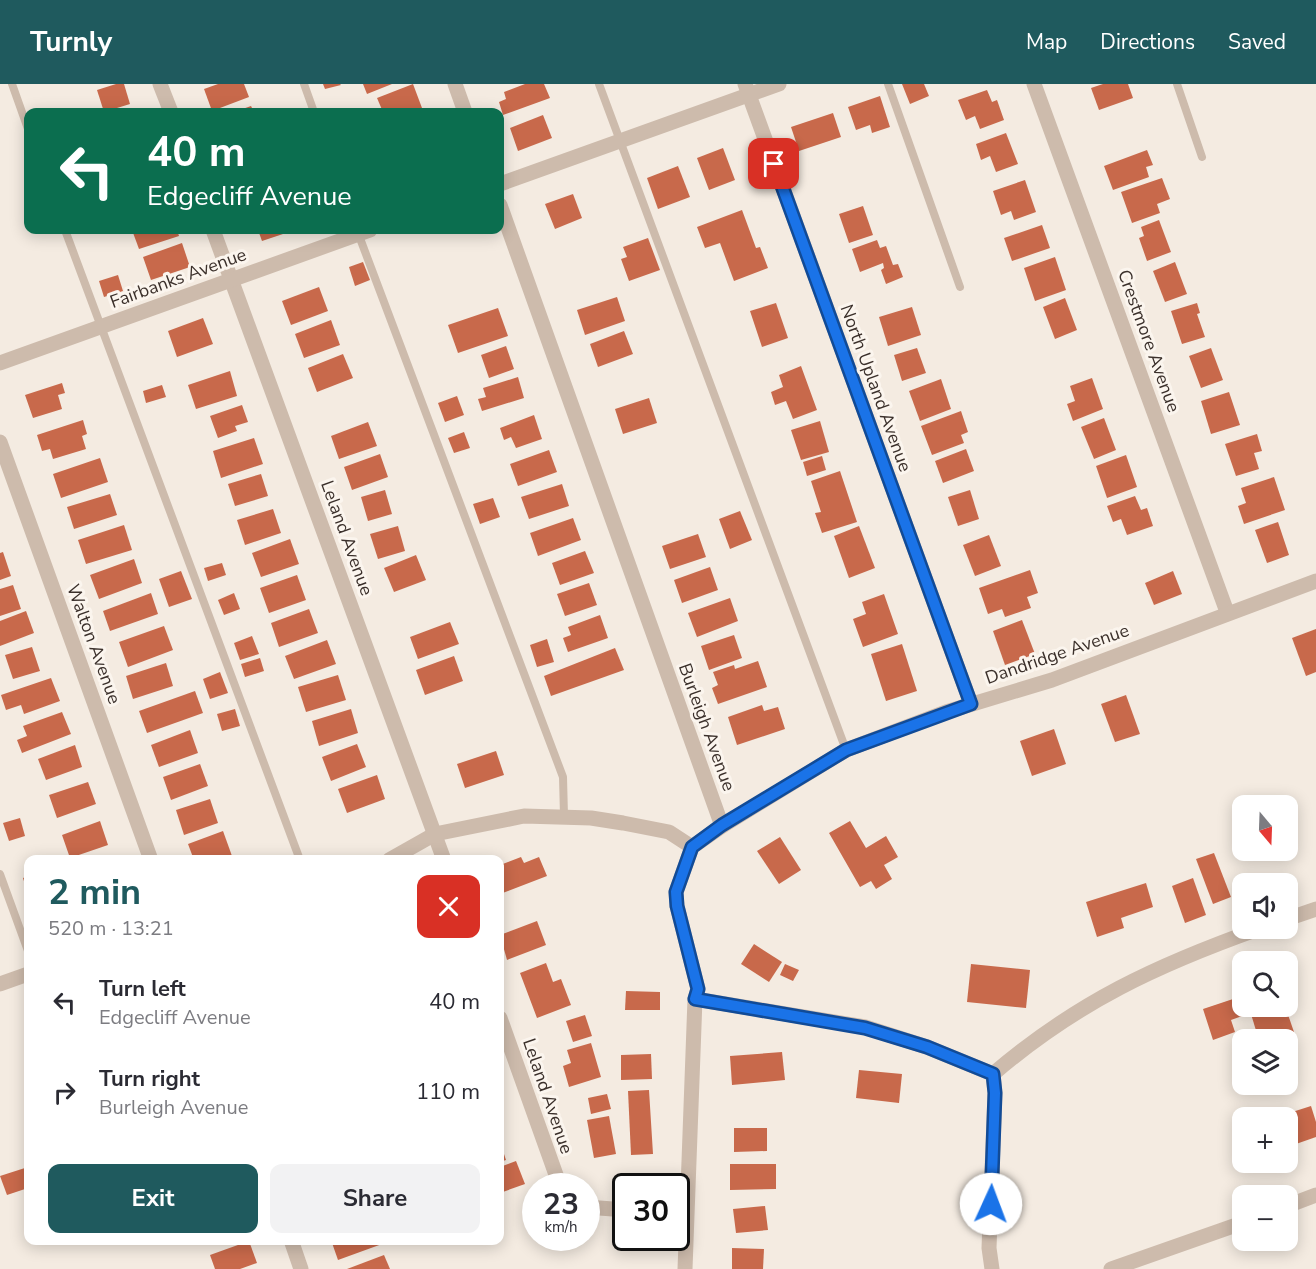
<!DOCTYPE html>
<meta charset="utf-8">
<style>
:root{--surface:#fff;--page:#f2f2f3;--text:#2b2b33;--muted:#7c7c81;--accent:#1f5a5e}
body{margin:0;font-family:"Nunito Sans",sans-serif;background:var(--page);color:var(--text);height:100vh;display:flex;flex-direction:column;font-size:22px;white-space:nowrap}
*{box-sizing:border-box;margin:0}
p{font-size:20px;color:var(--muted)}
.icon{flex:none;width:33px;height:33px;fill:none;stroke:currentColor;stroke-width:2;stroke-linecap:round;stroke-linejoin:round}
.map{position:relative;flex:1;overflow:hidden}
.drawer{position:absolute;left:24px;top:771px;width:480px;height:390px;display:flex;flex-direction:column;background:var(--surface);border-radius:12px;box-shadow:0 3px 15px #0003}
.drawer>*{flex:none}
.top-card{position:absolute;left:24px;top:24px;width:480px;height:126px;border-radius:12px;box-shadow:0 3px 15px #0003;background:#0b6e4f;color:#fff;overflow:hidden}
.needle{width:39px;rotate:161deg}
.buttons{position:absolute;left:1232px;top:711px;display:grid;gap:12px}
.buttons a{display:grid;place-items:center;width:66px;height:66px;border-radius:12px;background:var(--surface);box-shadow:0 3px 15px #0003;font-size:30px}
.speed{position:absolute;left:522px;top:1089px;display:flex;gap:12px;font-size:30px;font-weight:700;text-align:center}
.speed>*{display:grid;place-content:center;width:78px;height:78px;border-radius:50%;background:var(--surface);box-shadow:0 3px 15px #0003;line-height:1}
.speed small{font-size:15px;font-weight:400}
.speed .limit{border:3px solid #111;border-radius:9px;background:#fff;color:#111}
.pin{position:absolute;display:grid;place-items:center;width:51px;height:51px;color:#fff;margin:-26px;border-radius:12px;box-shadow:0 3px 9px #0006}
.me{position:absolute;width:66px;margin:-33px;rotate:2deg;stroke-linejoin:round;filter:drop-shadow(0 0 4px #0008)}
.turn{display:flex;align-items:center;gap:21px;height:126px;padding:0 24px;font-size:27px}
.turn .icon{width:78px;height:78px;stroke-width:2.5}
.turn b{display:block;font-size:42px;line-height:51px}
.round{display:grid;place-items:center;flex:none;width:63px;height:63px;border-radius:12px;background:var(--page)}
.overview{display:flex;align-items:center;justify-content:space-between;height:102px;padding:0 24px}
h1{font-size:36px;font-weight:700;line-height:45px;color:var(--accent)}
.cta{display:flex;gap:12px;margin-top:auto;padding:12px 24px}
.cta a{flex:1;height:69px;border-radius:12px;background:var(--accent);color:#fff;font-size:24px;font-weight:700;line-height:69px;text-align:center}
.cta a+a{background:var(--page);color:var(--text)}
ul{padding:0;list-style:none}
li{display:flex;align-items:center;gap:18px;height:90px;padding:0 24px}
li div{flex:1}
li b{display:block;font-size:22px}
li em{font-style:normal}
header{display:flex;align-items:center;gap:36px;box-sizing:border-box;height:84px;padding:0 30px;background:var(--accent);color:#fff}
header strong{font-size:28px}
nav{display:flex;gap:33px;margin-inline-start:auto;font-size:21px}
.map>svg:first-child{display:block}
.building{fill:#c8694b}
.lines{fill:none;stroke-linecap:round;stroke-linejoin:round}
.lane{stroke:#cdbbac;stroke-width:8}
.street{stroke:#cdbbac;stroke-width:15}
.route-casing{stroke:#114b97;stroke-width:15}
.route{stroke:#1a73e8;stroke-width:10}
.labels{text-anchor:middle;stroke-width:6;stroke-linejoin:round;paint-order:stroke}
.street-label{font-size:18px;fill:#3b302b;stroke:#fbf5ee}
</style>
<header>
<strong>Turnly</strong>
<nav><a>Map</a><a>Directions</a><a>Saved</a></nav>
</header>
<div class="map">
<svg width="1316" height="1185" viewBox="0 0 1316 1185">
<rect width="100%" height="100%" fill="#f4ebe1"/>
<g class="building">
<polygon points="116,0 124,0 130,20 104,28 97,6"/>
<polygon points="218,0 244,0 249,13 212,27 204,5"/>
<polygon points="323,0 340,0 341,1 325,5"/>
<polygon points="363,0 392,0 367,10"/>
<polygon points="413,0 422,24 410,28 383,28 377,14"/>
<polygon points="525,0 544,0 550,14 503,31 499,18 506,15 504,8"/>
<polygon points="902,0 924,0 929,12 910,20"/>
<polygon points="1103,0 1128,0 1133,14 1099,26 1091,4"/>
<polygon points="987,6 992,18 997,16 1004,36 980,45 975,32 966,36 958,16"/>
<polygon points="880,12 890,43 872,49 870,41 856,46 848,23"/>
<polygon points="251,22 254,28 234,28"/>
<polygon points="833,29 841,53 799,67 791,43"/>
<polygon points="543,31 552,54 518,67 510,44"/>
<polygon points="1006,49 1018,80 996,88 990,72 981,76 976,60"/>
<polygon points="723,64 735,96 709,106 697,74"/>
<polygon points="1147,66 1153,81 1146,83 1149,93 1113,106 1104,82"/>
<polygon points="678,82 690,113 658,125 647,94"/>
<polygon points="1162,94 1170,115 1157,120 1160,129 1132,139 1121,108"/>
<polygon points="1025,96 1036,128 1014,136 1011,127 1001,131 993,107"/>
<polygon points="573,110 582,134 555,145 545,120"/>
<polygon points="863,122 873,151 849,159 839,130"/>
<polygon points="742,126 756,164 760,163 768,184 734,197 720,159 705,164 697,143"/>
<polygon points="1159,136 1171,168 1147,177 1139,154 1144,152 1141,143"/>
<polygon points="1042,141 1050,164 1012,177 1004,154"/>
<polygon points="132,146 177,146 179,152 139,165"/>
<polygon points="258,146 295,146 262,157"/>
<polygon points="648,154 660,186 629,197 621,175 627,173 623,163"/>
<polygon points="877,156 880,164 886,162 893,181 898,180 903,193 886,200 881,186 884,184 883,179 860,188 852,165"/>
<polygon points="182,159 190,183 151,196 143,173"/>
<polygon points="1055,173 1066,206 1035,217 1024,184"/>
<polygon points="363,178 370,196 355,202 349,183"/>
<polygon points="1175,178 1187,210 1165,218 1153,187"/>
<polygon points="118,191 123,207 104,213 99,197"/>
<polygon points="319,203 328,227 291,241 282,217"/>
<polygon points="617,213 625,237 585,251 577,226"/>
<polygon points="1065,214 1077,246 1055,255 1043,223"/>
<polygon points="776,219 788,254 762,263 750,227"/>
<polygon points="1197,219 1200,229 1197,230 1205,253 1182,260 1171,227"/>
<polygon points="912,223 921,251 888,262 879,233"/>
<polygon points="498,224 508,252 458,269 448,241"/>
<polygon points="203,234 213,260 177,273 168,247"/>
<polygon points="331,236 340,261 304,274 295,250"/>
<polygon points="624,247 633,270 598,283 590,260"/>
<polygon points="506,262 514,285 489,294 481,271"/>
<polygon points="917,264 926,289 902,297 894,271"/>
<polygon points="1211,264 1223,296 1201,304 1189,272"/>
<polygon points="343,270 353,294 317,308 308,284"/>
<polygon points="801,282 817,326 793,335 786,317 775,321 771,308 783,303 779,291"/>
<polygon points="230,287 237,312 196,325 188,301"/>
<polygon points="518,293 524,314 482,327 478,315 486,313 483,304"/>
<polygon points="1092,294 1103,325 1073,337 1067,320 1075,317 1070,302"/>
<polygon points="941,295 951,325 920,337 909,307"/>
<polygon points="62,299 65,309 58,311 62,325 33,334 25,311"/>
<polygon points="162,301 166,313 146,319 143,307"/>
<polygon points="1229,308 1240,341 1211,350 1201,317"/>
<polygon points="457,312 464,331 445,338 438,319"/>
<polygon points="649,314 657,339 623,350 615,325"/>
<polygon points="242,321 248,338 235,342 237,347 218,354 210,332"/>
<polygon points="961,327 968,348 961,351 964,359 932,371 921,342"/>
<polygon points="534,331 542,355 516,364 511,353 504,356 500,344"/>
<polygon points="1104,334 1116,366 1094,375 1081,343"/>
<polygon points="83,336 87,350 82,352 86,365 53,375 50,365 42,367 37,351"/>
<polygon points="820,337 829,368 801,376 791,346"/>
<polygon points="368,338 377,362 339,375 331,352"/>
<polygon points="464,348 470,364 454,369 448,354"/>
<polygon points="1257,350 1262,367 1254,369 1259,385 1236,392 1225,360"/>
<polygon points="254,354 263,380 221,394 213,367"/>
<polygon points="966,365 974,387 943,399 935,377"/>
<polygon points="549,366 557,388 518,402 510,380"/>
<polygon points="380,370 388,393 352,406 344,383"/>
<polygon points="1126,371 1137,403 1107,414 1096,382"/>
<polygon points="822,372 826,386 807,392 803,378"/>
<polygon points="100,374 108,398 61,414 53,390"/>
<polygon points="840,387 857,438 822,449 815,429 821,428 811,397"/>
<polygon points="261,390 268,412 235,422 228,400"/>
<polygon points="1274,393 1285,426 1244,440 1238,422 1246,419 1241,404"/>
<polygon points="562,400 569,422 529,435 521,413"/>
<polygon points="385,406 392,430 368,437 361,413"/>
<polygon points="970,406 979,435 958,442 948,413"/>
<polygon points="110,410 117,431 74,445 67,423"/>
<polygon points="1135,412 1141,426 1147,424 1153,442 1127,451 1121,435 1113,438 1107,422"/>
<polygon points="493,414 500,433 480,440 473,420"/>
<polygon points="273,425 281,449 245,461 237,436"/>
<polygon points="740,427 752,456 730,465 719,435"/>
<polygon points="573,434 581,456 538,472 530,449"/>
<polygon points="1278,438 1289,471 1267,479 1255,446"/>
<polygon points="124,441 132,466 86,480 78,456"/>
<polygon points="398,442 405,467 378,475 370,450"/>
<polygon points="859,442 875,484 849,494 834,452"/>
<polygon points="698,450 706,473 670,485 662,462"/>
<polygon points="989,451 1001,482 975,492 963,461"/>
<polygon points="290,455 299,480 261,493 252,469"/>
<polygon points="585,467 594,489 560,501 552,479"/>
<polygon points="3,468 11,492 0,496 0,469"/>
<polygon points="416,471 426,496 394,508 384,484"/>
<polygon points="134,475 142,499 99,515 90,491"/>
<polygon points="222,479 226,491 208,497 204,484"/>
<polygon points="710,483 718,506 682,519 674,496"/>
<polygon points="1030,486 1038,509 1027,513 1031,524 1005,533 1002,525 988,530 979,504"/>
<polygon points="181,487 192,515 169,523 159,495"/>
<polygon points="1173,487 1182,510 1154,521 1145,499"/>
<polygon points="297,491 306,516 269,529 260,504"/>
<polygon points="589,499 597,521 565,532 557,510"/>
<polygon points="13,501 21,525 0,532 0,505"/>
<polygon points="151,509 158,530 110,547 103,527"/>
<polygon points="234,509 240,525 224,531 218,516"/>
<polygon points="884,510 898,550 863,563 853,535 866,530 862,518"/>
<polygon points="730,514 738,537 697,553 688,529"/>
<polygon points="309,525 318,549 279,563 271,539"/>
<polygon points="26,527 34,549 0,562 0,537"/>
<polygon points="600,531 608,554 568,568 563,554 571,551 568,543"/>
<polygon points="1022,536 1035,570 1005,581 993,547"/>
<polygon points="450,538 459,560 418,575 410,553"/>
<polygon points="164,542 173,566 128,583 119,558"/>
<polygon points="1316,545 1316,588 1306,592 1292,554"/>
<polygon points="734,551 742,574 709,586 701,562"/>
<polygon points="252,552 259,570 240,576 234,559"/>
<polygon points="547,555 554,578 537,583 530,561"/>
<polygon points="327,556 336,580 294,595 285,572"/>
<polygon points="902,560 917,607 886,617 871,570"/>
<polygon points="32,563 40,587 13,595 5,571"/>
<polygon points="615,564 624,586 551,612 544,592"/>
<polygon points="454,572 463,597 425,611 416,586"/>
<polygon points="260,574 264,587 245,593 241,580"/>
<polygon points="758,577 767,603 718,620 712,604 718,601 713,588 734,581 735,585"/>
<polygon points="166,579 173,602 133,615 126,592"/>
<polygon points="220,588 228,609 210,615 203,595"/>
<polygon points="338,591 346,616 306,628 298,603"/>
<polygon points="51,594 60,617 24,630 21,621 6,626 1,611"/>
<polygon points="195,607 203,629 147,649 139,627"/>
<polygon points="1126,611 1140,650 1115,658 1101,620"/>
<polygon points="762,621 764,627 778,623 785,645 737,661 728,633"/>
<polygon points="235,625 240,642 222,647 217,630"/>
<polygon points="351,625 358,649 319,662 312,637"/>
<polygon points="62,628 71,650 22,669 17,656 27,652 23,642"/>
<polygon points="1054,645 1066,680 1032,692 1020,657"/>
<polygon points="190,646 198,669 159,683 151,661"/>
<polygon points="357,660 366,683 331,697 322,673"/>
<polygon points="75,661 82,683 46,696 38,675"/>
<polygon points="496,667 504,691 465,704 457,680"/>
<polygon points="200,680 208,702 171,716 163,693"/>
<polygon points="377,691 385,715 347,729 338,705"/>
<polygon points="88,698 96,720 57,734 49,711"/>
<polygon points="210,715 218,739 184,751 176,726"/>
<polygon points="20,734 25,752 9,757 3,739"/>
<polygon points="100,737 108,761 70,774 62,751"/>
<polygon points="850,737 866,764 886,752 898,773 884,781 892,795 876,805 871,797 860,803 829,749"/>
<polygon points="223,747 232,772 221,776 194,776 188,760"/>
<polygon points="780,753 801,786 779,800 757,767"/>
<polygon points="1214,769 1231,813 1213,820 1196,775"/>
<polygon points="115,771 116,776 102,776 102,775"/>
<polygon points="521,773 524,779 539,773 547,792 500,810 500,781"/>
<polygon points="28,792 28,810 23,794"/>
<polygon points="1193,794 1206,831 1185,839 1172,802"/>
<polygon points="1146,799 1153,823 1121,834 1124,844 1097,853 1086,818"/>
<polygon points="537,837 546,861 507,876 500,851"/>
<polygon points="754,860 782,878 769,898 741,880"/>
<polygon points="546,879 553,898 561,895 571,921 537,934 520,889"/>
<polygon points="785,880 799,886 793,897 780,891"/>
<polygon points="971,880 1030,886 1026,924 967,918"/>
<polygon points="626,907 660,908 660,926 625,926"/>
<polygon points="1239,913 1245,931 1231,936 1235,948 1213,956 1203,925"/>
<polygon points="1264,922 1285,922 1294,948 1271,956 1259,956 1250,927"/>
<polygon points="585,931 592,952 573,958 566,937"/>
<polygon points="591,959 601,993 569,1003 563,982 571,979 567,966"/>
<polygon points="782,968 785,996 732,1001 730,972"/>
<polygon points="651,970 652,995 621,996 621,971"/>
<polygon points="859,986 902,990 899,1019 856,1014"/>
<polygon points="649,1006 653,1070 631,1071 628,1007"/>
<polygon points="607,1010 611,1025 591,1030 588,1014"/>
<polygon points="1311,1022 1316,1038 1316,1053 1296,1060 1286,1030"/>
<polygon points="609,1032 616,1070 594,1074 587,1036"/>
<polygon points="734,1044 767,1044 767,1067 734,1068"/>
<polygon points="500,1058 506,1076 500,1078"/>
<polygon points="516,1077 525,1100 500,1109 500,1083"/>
<polygon points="730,1080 776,1080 776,1105 730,1106"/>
<polygon points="28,1083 28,1104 7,1111 0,1092"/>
<polygon points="765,1122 768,1146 736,1149 733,1125"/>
<polygon points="204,1156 218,1156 218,1157 206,1161"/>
<polygon points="331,1156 381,1156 382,1160 338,1176"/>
<polygon points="249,1157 257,1179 240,1185 215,1185 210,1171"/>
<polygon points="732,1164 764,1165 763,1185 732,1185"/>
<polygon points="384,1171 390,1185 347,1185"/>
</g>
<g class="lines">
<g class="lane">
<polyline points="12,0 28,45"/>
<polyline points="304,0 314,28"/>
<polyline points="599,0 846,666"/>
<polyline points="888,0 960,203"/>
<polyline points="1177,0 1202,73"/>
<polyline points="65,146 300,776"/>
<polyline points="358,149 563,693 564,732"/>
<polyline points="0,790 28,867"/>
</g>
<g class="street">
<polyline points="160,0 171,28"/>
<polyline points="455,0 465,28"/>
<polyline points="745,0 971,620"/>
<polyline points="1034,0 1227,528"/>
<polyline points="500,100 779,0"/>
<polyline points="500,121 722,742"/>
<polyline points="213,146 444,776"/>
<polyline points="0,279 370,146"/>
<polyline points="0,358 151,776"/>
<polyline points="389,776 435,750 524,732 591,734 623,739 669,748 692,763"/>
<polyline points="1287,835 1316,825"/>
<polyline points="0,900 28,890"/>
<polyline points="695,915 865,943 927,963 993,990"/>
<polyline points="500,934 560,1102"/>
<polyline points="1287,1122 1316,1111"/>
<polyline points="586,1123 626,1126"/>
<polyline points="291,1156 301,1185"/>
<polyline points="685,1185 695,915 698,905 677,822 676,808 692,763 722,742 846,666 946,628 1052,596 1316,497"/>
<path d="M992,1185L989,1164L995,1009L993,990C1077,918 1157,881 1261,844"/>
<polyline points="1111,1185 1242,1139"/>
</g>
</g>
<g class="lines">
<g class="route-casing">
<polyline id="route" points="774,80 971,620 846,666 722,741 692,763 676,808 677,822 698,905 695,915 865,944 927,963 993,990 995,1009 991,1120"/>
</g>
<use href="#route" class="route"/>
</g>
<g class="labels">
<g class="street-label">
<text transform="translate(178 194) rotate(-20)" y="6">Fairbanks Avenue</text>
<text transform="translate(1149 257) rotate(70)" y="6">Crestmore Avenue</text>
<text transform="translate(876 304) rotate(70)" y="6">North Upland Avenue</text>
<text transform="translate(347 454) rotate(70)" y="6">Leland Avenue</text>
<text transform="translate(94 560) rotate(70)" y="6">Walton Avenue</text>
<text transform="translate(1057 570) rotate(-19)" y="6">Dandridge Avenue</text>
<text transform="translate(707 643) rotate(70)" y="6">Burleigh Avenue</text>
<text transform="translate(548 1012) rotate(71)" y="6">Leland Avenue</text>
</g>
</g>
</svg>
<div class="buttons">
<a><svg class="needle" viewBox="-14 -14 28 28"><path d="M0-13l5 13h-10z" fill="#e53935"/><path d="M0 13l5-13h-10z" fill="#7c7c81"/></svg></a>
<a><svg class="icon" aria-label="sound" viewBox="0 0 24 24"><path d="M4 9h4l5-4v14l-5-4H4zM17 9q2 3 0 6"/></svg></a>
<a><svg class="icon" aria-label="search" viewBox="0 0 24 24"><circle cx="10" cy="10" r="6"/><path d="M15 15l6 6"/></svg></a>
<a><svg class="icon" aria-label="layers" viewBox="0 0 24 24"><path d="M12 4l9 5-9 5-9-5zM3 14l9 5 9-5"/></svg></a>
<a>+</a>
<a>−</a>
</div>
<div class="speed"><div>23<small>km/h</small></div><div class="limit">30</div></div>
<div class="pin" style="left:774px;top:80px;background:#d93025"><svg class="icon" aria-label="arrive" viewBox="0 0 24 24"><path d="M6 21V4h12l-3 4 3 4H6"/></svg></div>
<svg class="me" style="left:991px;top:1120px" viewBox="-20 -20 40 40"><circle r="19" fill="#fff"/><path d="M0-13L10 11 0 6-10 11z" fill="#1a73e8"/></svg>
<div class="top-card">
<div class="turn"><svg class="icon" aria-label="left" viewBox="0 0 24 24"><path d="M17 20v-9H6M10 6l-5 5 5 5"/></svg><div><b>40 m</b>Edgecliff Avenue</div></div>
</div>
<section class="drawer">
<div class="overview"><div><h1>2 min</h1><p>520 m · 13:21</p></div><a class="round" style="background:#d93025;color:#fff"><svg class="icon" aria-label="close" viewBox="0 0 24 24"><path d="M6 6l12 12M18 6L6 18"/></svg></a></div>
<ul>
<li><svg class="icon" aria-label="left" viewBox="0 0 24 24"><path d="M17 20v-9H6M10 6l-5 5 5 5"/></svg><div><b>Turn left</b><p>Edgecliff Avenue</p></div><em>40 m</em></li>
<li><svg class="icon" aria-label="right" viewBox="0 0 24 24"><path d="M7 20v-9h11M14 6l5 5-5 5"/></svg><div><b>Turn right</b><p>Burleigh Avenue</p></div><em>110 m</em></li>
</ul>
<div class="cta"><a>Exit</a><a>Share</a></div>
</section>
</div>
